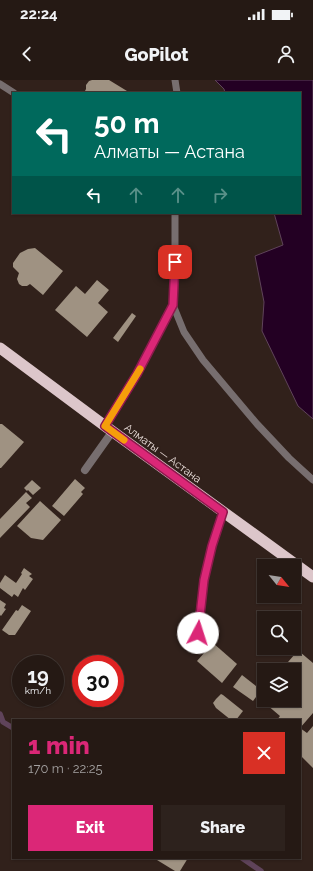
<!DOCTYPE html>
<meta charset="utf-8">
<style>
:root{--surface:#251914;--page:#2d221d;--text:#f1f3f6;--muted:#a3a0a0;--line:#423834;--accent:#db2777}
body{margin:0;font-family:Raleway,sans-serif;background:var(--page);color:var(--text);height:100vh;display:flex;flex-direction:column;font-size:15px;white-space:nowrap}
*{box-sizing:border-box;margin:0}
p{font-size:13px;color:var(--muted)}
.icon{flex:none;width:22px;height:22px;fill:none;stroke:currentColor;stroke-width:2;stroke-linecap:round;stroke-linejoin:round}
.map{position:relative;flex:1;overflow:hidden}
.side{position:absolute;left:12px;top:639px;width:289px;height:140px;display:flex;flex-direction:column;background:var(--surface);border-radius:0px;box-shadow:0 1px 3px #0004,0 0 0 1px var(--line)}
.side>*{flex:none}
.hud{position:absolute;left:12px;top:12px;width:289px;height:122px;border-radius:0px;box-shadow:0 1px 3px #0004,0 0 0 1px var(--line);background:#00695c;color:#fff;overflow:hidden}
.needle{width:26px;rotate:120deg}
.tools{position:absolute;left:257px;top:479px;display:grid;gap:8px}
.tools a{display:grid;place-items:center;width:44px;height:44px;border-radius:0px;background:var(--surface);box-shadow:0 1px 3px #0004,0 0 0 1px var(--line);font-size:20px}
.speed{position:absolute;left:12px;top:575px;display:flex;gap:8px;font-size:20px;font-weight:700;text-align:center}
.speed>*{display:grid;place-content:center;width:52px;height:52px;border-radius:50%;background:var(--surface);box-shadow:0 1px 3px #0004,0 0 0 1px var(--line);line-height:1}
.speed small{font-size:10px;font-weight:400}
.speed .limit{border:6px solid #d22;background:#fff;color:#111}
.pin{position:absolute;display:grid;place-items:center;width:34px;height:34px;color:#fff;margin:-17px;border-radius:8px;box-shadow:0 2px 6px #0006}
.me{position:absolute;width:44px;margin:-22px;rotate:5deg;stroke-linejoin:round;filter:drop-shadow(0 0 3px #0008)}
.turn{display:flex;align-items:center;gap:14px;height:84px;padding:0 16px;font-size:18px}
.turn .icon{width:52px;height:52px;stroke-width:2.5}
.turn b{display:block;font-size:28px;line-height:34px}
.lanes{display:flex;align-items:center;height:38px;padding:0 16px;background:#0003;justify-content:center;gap:20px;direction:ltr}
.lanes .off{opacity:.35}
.round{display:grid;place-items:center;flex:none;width:42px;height:42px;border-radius:0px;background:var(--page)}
.overview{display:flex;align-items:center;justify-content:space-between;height:68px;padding:0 16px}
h1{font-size:24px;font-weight:800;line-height:30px;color:var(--accent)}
.cta{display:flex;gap:8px;margin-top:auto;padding:8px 16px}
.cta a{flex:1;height:46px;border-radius:0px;background:var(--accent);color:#fff;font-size:16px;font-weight:800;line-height:46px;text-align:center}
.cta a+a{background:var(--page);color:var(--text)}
.status{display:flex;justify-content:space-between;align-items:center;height:28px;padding:0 20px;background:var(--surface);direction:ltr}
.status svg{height:11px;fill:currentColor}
header{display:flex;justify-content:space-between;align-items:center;height:52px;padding:0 16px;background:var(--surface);font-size:18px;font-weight:800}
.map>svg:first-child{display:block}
.water{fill:#230023;stroke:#5f435a}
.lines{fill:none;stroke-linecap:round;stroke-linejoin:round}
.stream{stroke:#5f435a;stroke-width:5.5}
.building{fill:#9f9282}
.service{stroke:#776e6f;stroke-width:7}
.minor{stroke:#776e6f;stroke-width:8}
.trunk{stroke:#dcc6ca;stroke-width:11}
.route-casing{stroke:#8e194d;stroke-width:10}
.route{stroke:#db2777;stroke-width:7}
.slow{stroke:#f59e0b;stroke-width:7}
.labels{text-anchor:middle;stroke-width:4;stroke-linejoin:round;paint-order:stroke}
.street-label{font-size:11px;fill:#ece0dc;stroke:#31211b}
</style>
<div class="status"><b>22:24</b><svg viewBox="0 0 49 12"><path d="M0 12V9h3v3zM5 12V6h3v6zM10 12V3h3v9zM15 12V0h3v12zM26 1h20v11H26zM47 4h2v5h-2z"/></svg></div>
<header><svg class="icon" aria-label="back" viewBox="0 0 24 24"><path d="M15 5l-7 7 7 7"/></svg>GoPilot<svg class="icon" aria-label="person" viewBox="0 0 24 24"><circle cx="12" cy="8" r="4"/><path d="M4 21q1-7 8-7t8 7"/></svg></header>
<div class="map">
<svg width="313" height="791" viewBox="0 0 313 791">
<rect width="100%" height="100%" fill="#31211b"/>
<polygon class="water" points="215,0 313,0 313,339 298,326 262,251 264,222 255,176 283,165 274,133 300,133 300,13 225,13 224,9"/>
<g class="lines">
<g class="stream">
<polyline points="0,634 3,642 13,648"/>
<polyline points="242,778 261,791"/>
</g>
</g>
<g class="building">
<polygon points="92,0 109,0 127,11 125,13 84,13 86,9 86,5 89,1"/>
<polygon points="35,168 63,191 43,215 30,204 27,206 22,206 19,204 17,199 19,193 13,187 13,183 20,173 28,169"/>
<polygon points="97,200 109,210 98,223 108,232 87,257 55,230 76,206 85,214"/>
<polygon points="132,233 136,236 118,262 113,258"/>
<polygon points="0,344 2,344 24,362 1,388 0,388"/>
<polygon points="75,399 85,408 81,412 83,414 64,436 52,426"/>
<polygon points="32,400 41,408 33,415 28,410 27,411 24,408"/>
<polygon points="26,412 32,418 26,423 30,427 0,458 0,439"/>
<polygon points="40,421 61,440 43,460 31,458 17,446"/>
<polygon points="24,488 32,494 29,496 33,499 25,510 23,508 18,517 14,514 12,517 0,508 0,503 5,495 16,503 22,494 21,493"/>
<polygon points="0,520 6,524 4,528 6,529 1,536 0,535"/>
<polygon points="22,525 31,531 15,555 9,555 2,550 16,530 18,531"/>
<polygon points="213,563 237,584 222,603 197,581"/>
<polygon points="300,572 313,583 313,633 300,648 307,653 313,646 313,688 300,675 300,640 277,640 280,636 260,619 261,615 264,611 264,620 294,620 294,590 281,590 295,574"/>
<polygon points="242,595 261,610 253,621 233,607"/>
<polygon points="221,614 223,615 243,631 236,640 231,640 216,628 213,623 216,619"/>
<polygon points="158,778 188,778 180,791 175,791 157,780"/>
</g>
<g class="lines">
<g class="service">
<polyline points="175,0 177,13"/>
<polyline points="0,4 14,13"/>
<polyline points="175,133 175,182 173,225 184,252 203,280 257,344 289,378 313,400"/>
<polyline points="137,294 173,225"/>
</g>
<g class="minor">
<polyline points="105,346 137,294"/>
<polyline points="85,390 112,352"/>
<polyline points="201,566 198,553 204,500 212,466 223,432"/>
</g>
<polyline class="trunk" points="0,268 105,346 313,497"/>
</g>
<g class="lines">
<g class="route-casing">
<polyline id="route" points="175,182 173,225 137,294 105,346 223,432 212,466 204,500 198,553"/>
</g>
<use href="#route" class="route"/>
<polyline class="slow" points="124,360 105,346 140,289"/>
</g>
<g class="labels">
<g class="street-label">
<text transform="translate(163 373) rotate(36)" y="4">Алматы — Астана</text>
</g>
</g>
</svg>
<div class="tools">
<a><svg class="needle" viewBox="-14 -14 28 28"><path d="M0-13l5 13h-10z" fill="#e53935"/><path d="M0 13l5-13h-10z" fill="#a3a0a0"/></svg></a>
<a><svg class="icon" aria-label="search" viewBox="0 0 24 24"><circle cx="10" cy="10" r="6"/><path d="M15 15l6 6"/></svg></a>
<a><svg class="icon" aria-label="layers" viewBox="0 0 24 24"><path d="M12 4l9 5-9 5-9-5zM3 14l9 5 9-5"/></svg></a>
</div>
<div class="speed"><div>19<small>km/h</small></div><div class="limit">30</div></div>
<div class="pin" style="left:175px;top:182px;background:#d93025"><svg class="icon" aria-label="arrive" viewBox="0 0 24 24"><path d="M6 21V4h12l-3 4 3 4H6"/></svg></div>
<svg class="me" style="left:198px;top:553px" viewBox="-20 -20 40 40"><circle r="19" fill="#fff"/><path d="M0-13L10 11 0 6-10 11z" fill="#db2777"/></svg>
<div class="hud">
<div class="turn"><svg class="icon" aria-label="left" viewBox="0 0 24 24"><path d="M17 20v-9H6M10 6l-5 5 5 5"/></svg><div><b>50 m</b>Алматы — Астана</div></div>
<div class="lanes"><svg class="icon" aria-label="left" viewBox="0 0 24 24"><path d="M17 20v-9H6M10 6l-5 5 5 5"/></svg><svg class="icon off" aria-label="ahead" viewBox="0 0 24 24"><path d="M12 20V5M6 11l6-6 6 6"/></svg><svg class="icon off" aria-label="ahead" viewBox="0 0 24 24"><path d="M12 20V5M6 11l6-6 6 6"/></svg><svg class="icon off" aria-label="right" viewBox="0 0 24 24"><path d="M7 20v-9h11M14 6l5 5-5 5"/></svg></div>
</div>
<section class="side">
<div class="overview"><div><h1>1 min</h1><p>170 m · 22:25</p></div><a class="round" style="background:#d93025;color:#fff"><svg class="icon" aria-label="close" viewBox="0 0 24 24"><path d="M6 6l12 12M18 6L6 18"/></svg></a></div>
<div class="cta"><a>Exit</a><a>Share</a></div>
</section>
</div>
